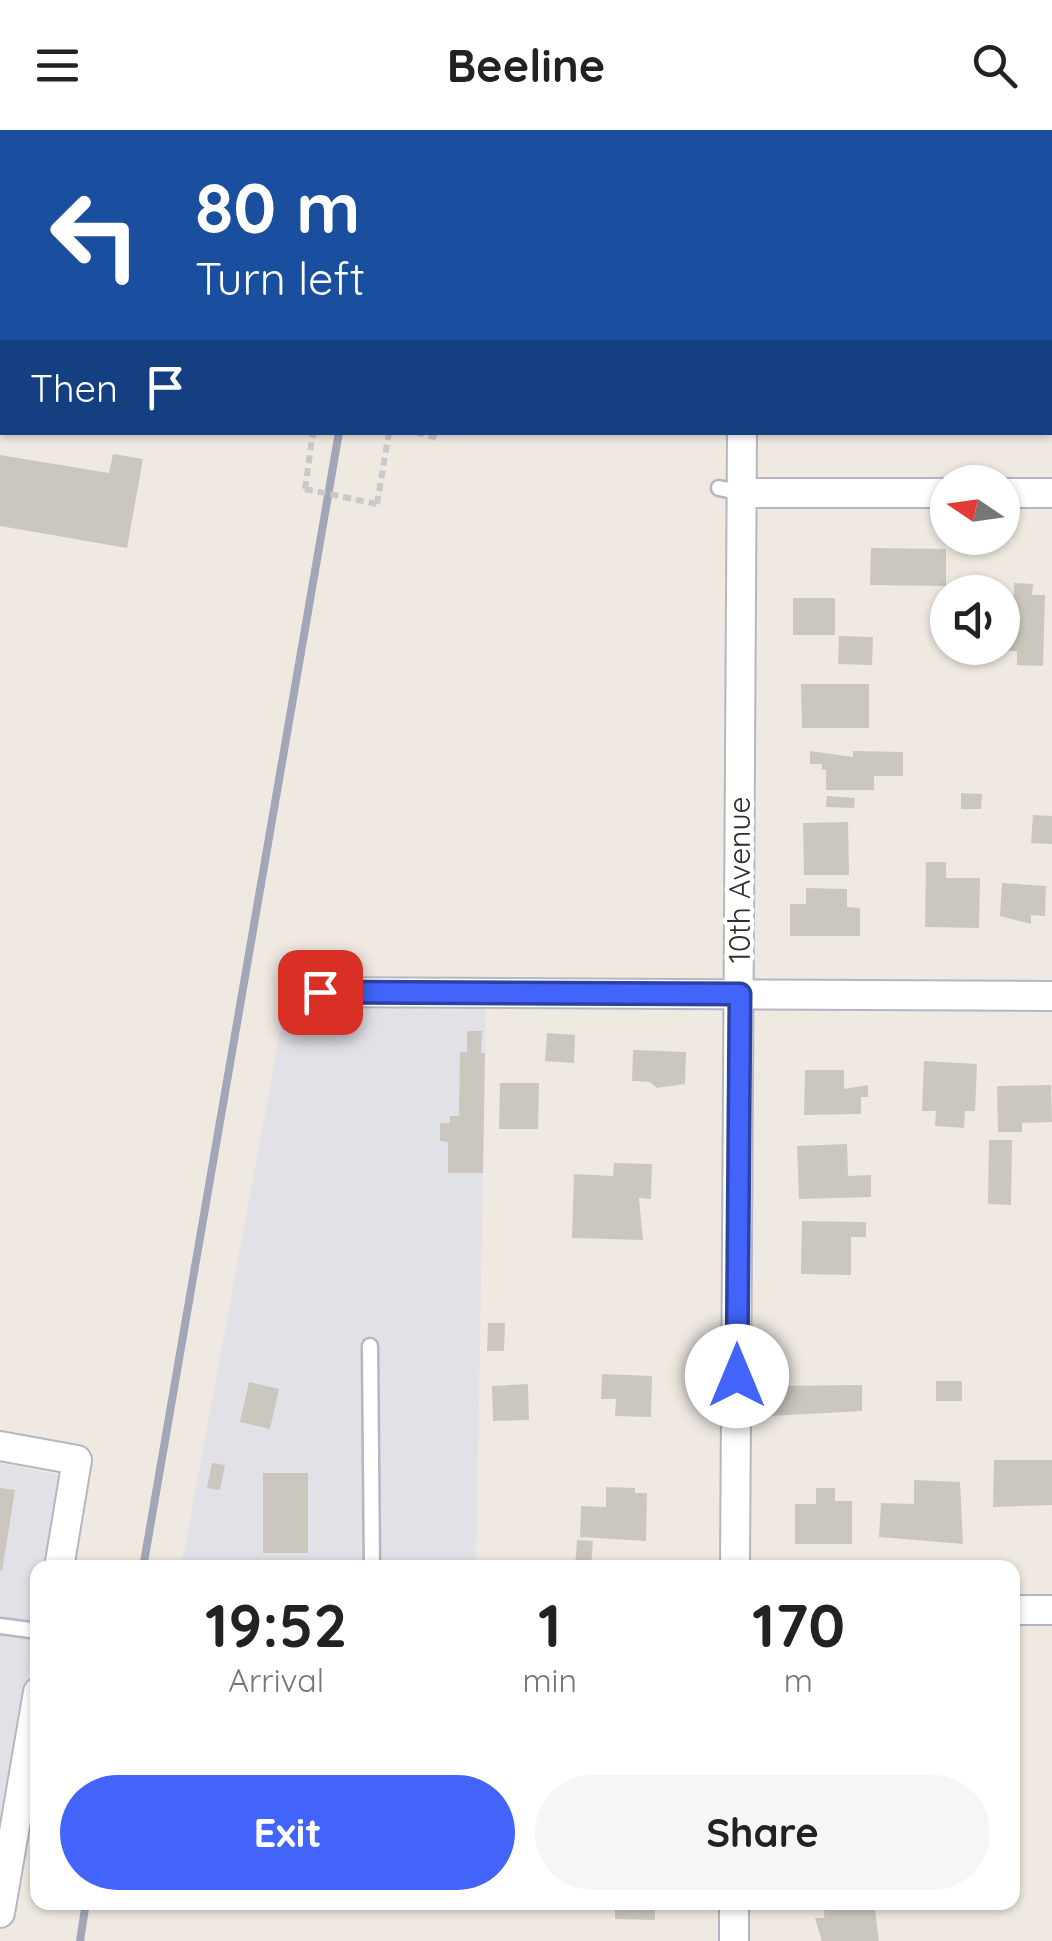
<!DOCTYPE html>
<style>
:root{--surface:#fff;--page:#f6f6f6;--text:#222;--muted:#767676;--accent:#4264fb}
body{margin:0;font-family:Quicksand,sans-serif;background:var(--page);color:var(--text);height:100vh;display:flex;flex-direction:column;font-size:38px;white-space:nowrap}
*{box-sizing:border-box;margin:0}
p{font-size:32px;color:var(--muted)}
.icon{flex:none;width:55px;height:55px;fill:none;stroke:currentColor;stroke-width:2;stroke-linecap:round;stroke-linejoin:round}
.map{position:relative;flex:1;overflow:hidden}
.panel{position:absolute;left:30px;top:1430px;width:990px;height:350px;display:flex;flex-direction:column;background:var(--surface);border-radius:20px;box-shadow:0 2px 8px #0004}
.panel>*{flex:none}
.top-card{position:absolute;left:0px;top:0px;width:1052px;height:305px;box-shadow:0 2px 8px #0004;background:#1a4fa0;color:#fff;overflow:hidden}
.needle{width:65px;rotate:283deg}
.tools{position:absolute;left:930px;top:335px;display:grid;gap:20px}
.tools a{display:grid;place-items:center;width:90px;height:90px;border-radius:50%;background:var(--surface);box-shadow:0 2px 8px #0004;font-size:50px}
.pin{position:absolute;display:grid;place-items:center;width:85px;height:85px;color:#fff;margin:-42px;border-radius:20px;box-shadow:0 5px 15px #0006}
.me{position:absolute;width:110px;margin:-55px;rotate:0deg;stroke-linejoin:round;filter:drop-shadow(0 0 8px #0008)}
.turn{display:flex;align-items:center;gap:35px;height:210px;padding:0 30px;font-size:45px}
.turn .icon{width:130px;height:130px;stroke-width:2.5}
.turn b{display:block;font-size:70px;line-height:85px}
.then{display:flex;align-items:center;height:95px;padding:0 30px;background:#0003;gap:20px;font-size:38px}
.eta{display:flex;justify-content:space-evenly;align-items:center;height:170px;text-align:center}
.eta b{font-size:60px;font-weight:700;line-height:70px}
.cta{display:flex;gap:20px;margin-top:auto;padding:20px 30px}
.cta a{flex:1;height:115px;border-radius:60px;background:var(--accent);color:#fff;font-size:40px;font-weight:700;line-height:115px;text-align:center}
.cta a+a{background:var(--page);color:var(--text)}
header{display:flex;justify-content:space-between;align-items:center;height:130px;padding:0 30px;background:var(--surface);font-size:45px;font-weight:700}
.map>svg:first-child{display:block}
.industrial{fill:#e3e1e8}
.building{fill:#cbc7bf}
.lines{fill:none;stroke-linecap:round;stroke-linejoin:round}
.service-casing{stroke:#b4b7c1;stroke-width:19}
.minor-casing{stroke:#b4b7c1;stroke-width:32}
.path{stroke:#c9c9c9;stroke-width:6;stroke-dasharray:8 5;stroke-linecap:butt}
.service{stroke:#fff;stroke-width:14}
.minor{stroke:#fff;stroke-width:28}
.rail{stroke:#a3a6b8;stroke-width:8}
.path-bridge{stroke:#c9c9c9;stroke-width:6;stroke-dasharray:8 5;stroke-linecap:butt}
.route-casing{stroke:#2b41a3;stroke-width:25}
.route{stroke:#4264fb;stroke-width:18}
.labels{text-anchor:middle;stroke-width:9;stroke-linejoin:round;paint-order:stroke}
.street-label{font-size:30px;fill:#2e2e2e;stroke:#fff}
</style>
<header><svg class="icon" aria-label="menu" viewBox="0 0 24 24"><path d="M4 6h16M4 12h16M4 18h16"/></svg>Beeline<svg class="icon" aria-label="search" viewBox="0 0 24 24"><circle cx="10" cy="10" r="6"/><path d="M15 15l6 6"/></svg></header>
<div class="map">
<svg width="1052" height="1811" viewBox="0 0 1052 1811">
<rect width="100%" height="100%" fill="#efe9e1"/>
<g class="industrial">
<polygon points="286,870 486,874 476,1437 181,1438"/>
<polygon points="0,1333 63,1346 47,1437 38,1438 37,1490 0,1703"/>
</g>
<g class="building">
<polygon points="113,324 143,329 127,418 0,396 0,325 109,343"/>
<polygon points="871,418 946,419 946,456 870,455"/>
<polygon points="1014,453 1033,454 1032,465 1045,465 1043,536 1017,535 1017,521 1002,521 1002,464 1014,465"/>
<rect x="793" y="468" width="42" height="37"/>
<polygon points="839,506 873,507 872,535 838,534"/>
<polygon points="801,554 869,554 869,598 802,598"/>
<polygon points="810,621 853,627 853,621 903,622 903,646 874,646 874,660 826,660 826,640 822,640 822,634 810,634"/>
<polygon points="961,663 982,664 981,679 961,679"/>
<polygon points="827,666 855,668 854,678 826,677"/>
<polygon points="1033,685 1052,686 1052,714 1031,713"/>
<polygon points="848,692 849,745 804,745 803,693"/>
<polygon points="926,732 946,732 946,748 980,748 979,798 925,797"/>
<polygon points="1002,753 1046,756 1045,786 1031,785 1031,794 1000,786"/>
<polygon points="806,758 847,759 847,777 860,778 860,806 790,806 790,774 806,774"/>
<polygon points="467,901 482,901 481,923 485,923 483,1043 448,1043 448,1012 440,1011 440,993 450,993 450,986 459,986 460,922 467,922"/>
<polygon points="547,903 575,905 574,933 545,931"/>
<polygon points="633,920 686,922 685,954 657,958 650,952 632,951"/>
<polygon points="924,931 977,934 975,981 965,981 964,998 935,996 936,981 922,981"/>
<polygon points="805,940 844,940 844,959 868,955 868,967 861,967 861,984 804,985"/>
<polygon points="500,953 539,953 538,999 499,999"/>
<polygon points="1051,955 1052,992 1022,993 1022,1002 998,1002 997,956"/>
<polygon points="989,1010 1012,1010 1011,1075 988,1074"/>
<polygon points="847,1014 848,1046 871,1045 871,1067 799,1069 797,1016"/>
<polygon points="614,1033 652,1034 651,1069 639,1068 643,1110 572,1108 574,1044 613,1046"/>
<polygon points="802,1091 866,1092 866,1107 851,1107 851,1145 801,1144"/>
<polygon points="488,1193 505,1193 504,1221 487,1221"/>
<polygon points="602,1244 652,1246 651,1287 615,1286 616,1269 601,1269"/>
<rect x="936" y="1251" width="26" height="20"/>
<polygon points="249,1252 279,1259 270,1299 240,1292"/>
<polygon points="528,1254 529,1290 493,1291 492,1256"/>
<polygon points="862,1255 862,1281 770,1286 770,1256"/>
<polygon points="994,1330 1052,1330 1052,1375 993,1377"/>
<polygon points="212,1333 225,1335 220,1360 207,1358"/>
<rect x="263" y="1343" width="45" height="80"/>
<polygon points="914,1350 960,1352 963,1414 879,1407 881,1373 914,1374"/>
<polygon points="606,1357 635,1358 635,1363 647,1363 646,1411 580,1407 581,1376 606,1377"/>
<polygon points="0,1358 15,1360 2,1441 0,1441"/>
<polygon points="816,1358 835,1358 835,1371 852,1371 852,1414 795,1414 795,1374 816,1374"/>
<polygon points="577,1410 593,1411 591,1438 575,1438"/>
<polygon points="615,1772 655,1772 655,1790 615,1789"/>
<polygon points="825,1772 874,1773 879,1811 822,1811 815,1788 824,1788"/>
</g>
<g class="lines">
<g class="service-casing">
<g id="service">
<polyline points="719,358 742,363"/>
<polyline points="370,1216 372,1438"/>
<polyline points="0,1496 38,1501"/>
</g>
</g>
<g class="minor-casing">
<g id="minor">
<polyline points="743,2 743,0"/>
<polyline points="742,363 948,363"/>
<polyline points="1002,363 1052,363"/>
<polyline points="299,862 1052,866"/>
<polyline points="0,1316 77,1330 59,1438"/>
<polyline points="735,1438 742,302"/>
<polyline points="1012,1480 1052,1480"/>
<polyline points="0,1783 38,1562"/>
<polyline points="734,1811 734,1772"/>
</g>
</g>
<g class="path">
<polyline points="416,302 437,308"/>
<polyline points="305,359 313,302"/>
<polyline points="377,374 389,302"/>
</g>
<use href="#service" class="service"/>
<use href="#minor" class="minor"/>
<g class="rail">
<polyline points="391,2 391,0"/>
<polyline points="143,1438 339,302"/>
<polyline points="80,1811 86,1772"/>
</g>
<polyline class="path-bridge" points="305,359 377,374"/>
</g>
<g class="lines">
<g class="route-casing">
<polyline id="route" points="320,862 740,864 737,1246"/>
</g>
<use href="#route" class="route"/>
</g>
<g class="labels">
<g class="street-label">
<text transform="translate(740 750) rotate(-90)" y="10">10th Avenue</text>
</g>
</g>
</svg>
<div class="tools">
<a><svg class="needle" viewBox="-14 -14 28 28"><path d="M0-13l5 13h-10z" fill="#e53935"/><path d="M0 13l5-13h-10z" fill="#767676"/></svg></a>
<a><svg class="icon" aria-label="sound" viewBox="0 0 24 24"><path d="M4 9h4l5-4v14l-5-4H4zM17 9q2 3 0 6"/></svg></a>
</div>
<div class="pin" style="left:320px;top:862px;background:#d93025"><svg class="icon" aria-label="arrive" viewBox="0 0 24 24"><path d="M6 21V4h12l-3 4 3 4H6"/></svg></div>
<svg class="me" style="left:737px;top:1246px" viewBox="-20 -20 40 40"><circle r="19" fill="#fff"/><path d="M0-13L10 11 0 6-10 11z" fill="#4264fb"/></svg>
<div class="top-card">
<div class="turn"><svg class="icon" aria-label="left" viewBox="0 0 24 24"><path d="M17 20v-9H6M10 6l-5 5 5 5"/></svg><div><b>80 m</b>Turn left</div></div>
<div class="then">Then<svg class="icon" aria-label="arrive" viewBox="0 0 24 24"><path d="M6 21V4h12l-3 4 3 4H6"/></svg></div>
</div>
<section class="panel">
<div class="eta">
<div><b>19:52</b><p>Arrival</p></div>
<div><b>1</b><p>min</p></div>
<div><b>170</b><p>m</p></div>
</div>
<div class="cta"><a>Exit</a><a>Share</a></div>
</section>
</div>
